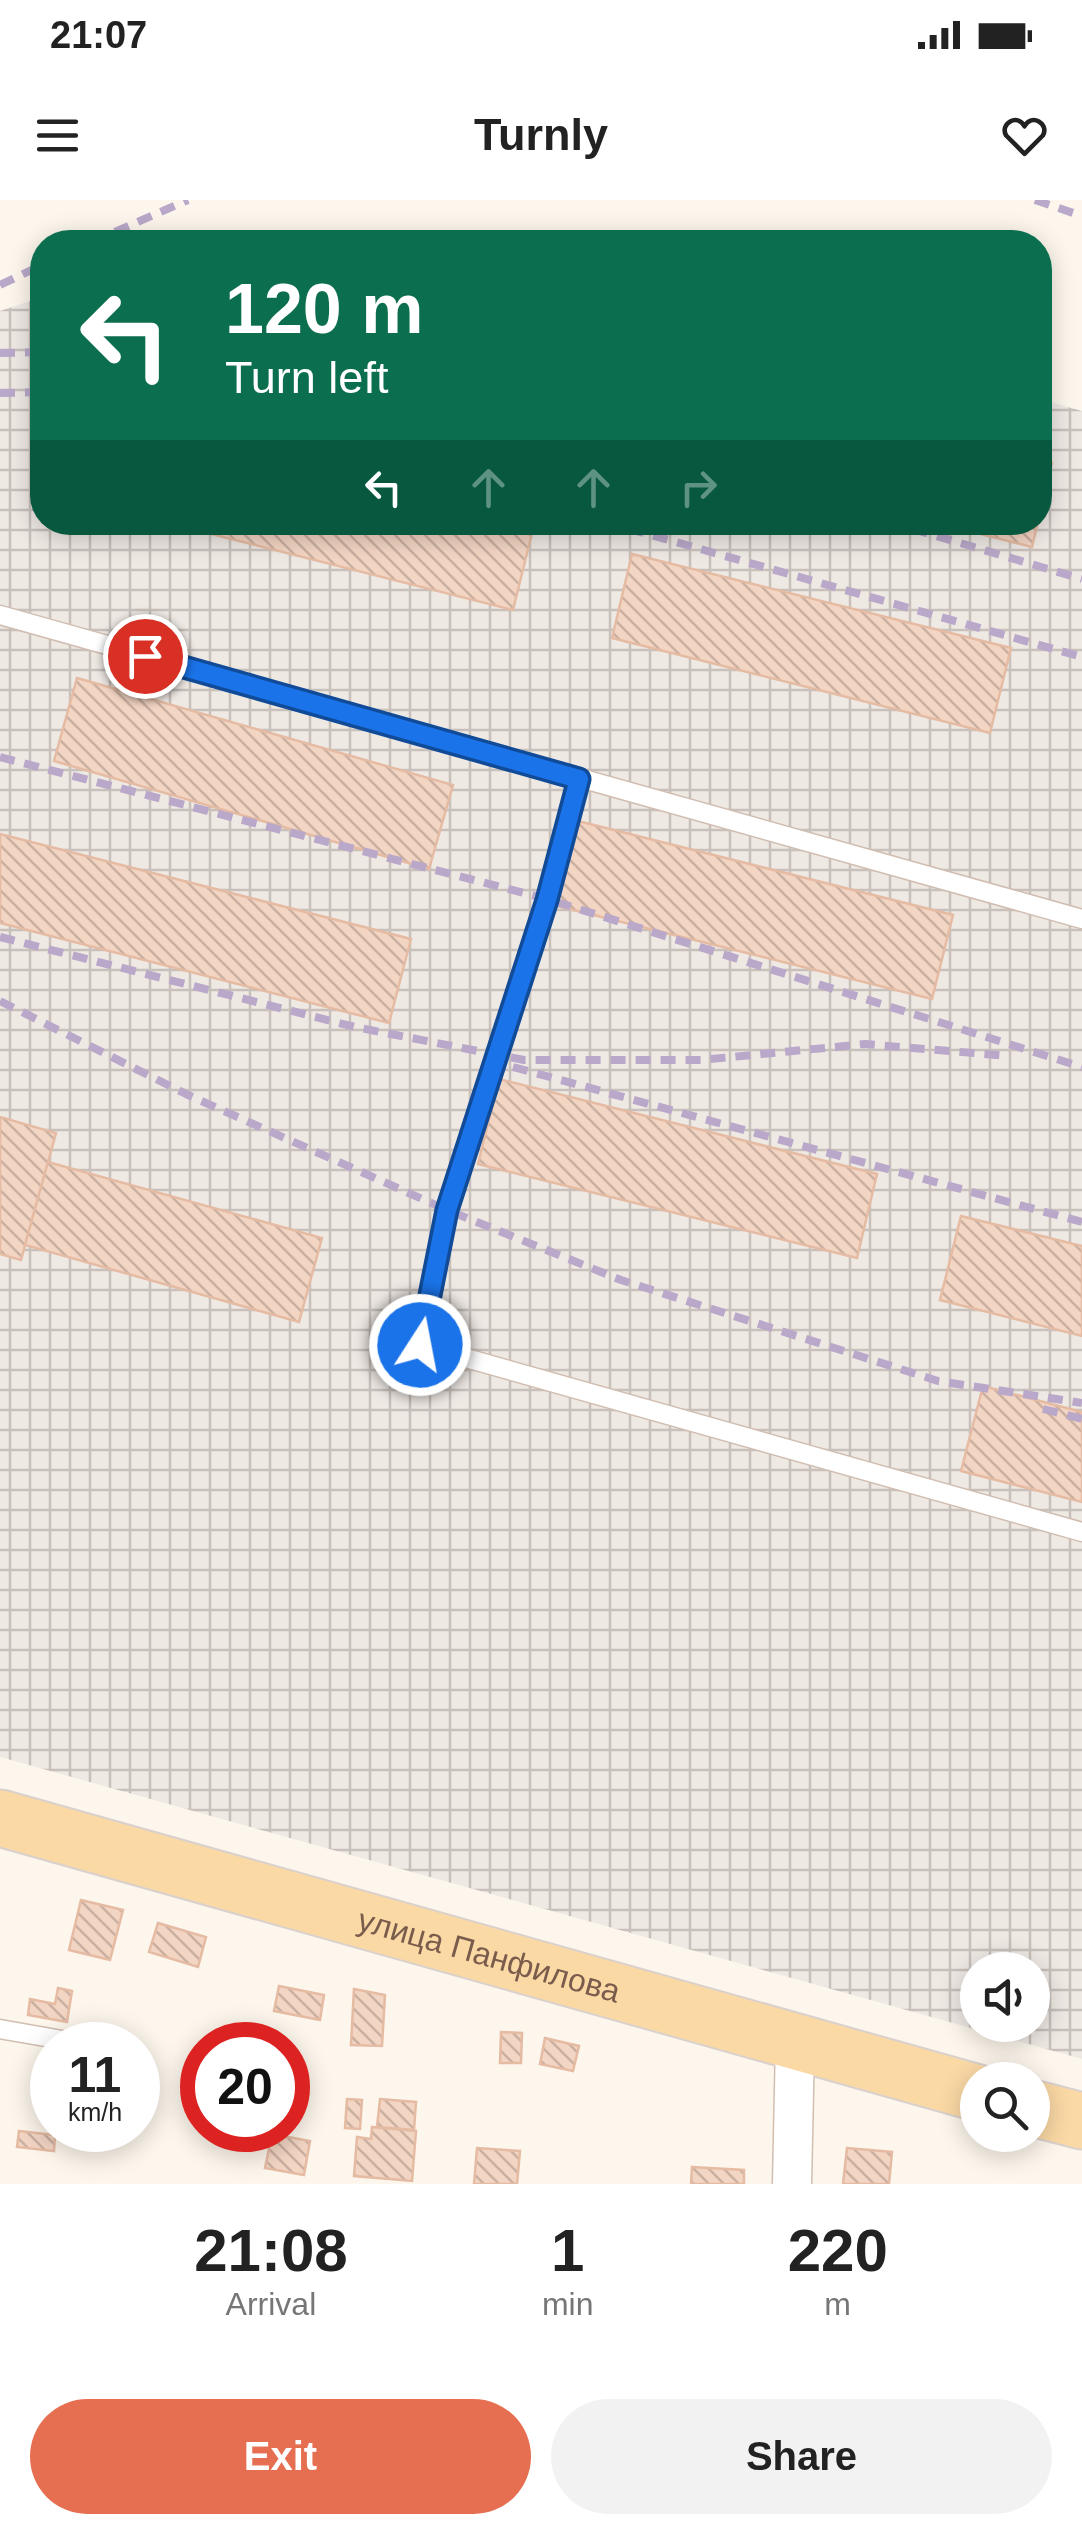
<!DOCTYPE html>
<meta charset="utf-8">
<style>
:root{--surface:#fff;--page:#f2f2f2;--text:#222;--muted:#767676;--accent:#e76f51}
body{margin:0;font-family:Helvetica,sans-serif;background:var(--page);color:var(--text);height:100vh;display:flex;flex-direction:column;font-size:38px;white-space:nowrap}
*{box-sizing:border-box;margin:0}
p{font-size:32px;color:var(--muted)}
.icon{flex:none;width:55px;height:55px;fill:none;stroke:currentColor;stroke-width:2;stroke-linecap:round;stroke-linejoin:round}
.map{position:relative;height:1984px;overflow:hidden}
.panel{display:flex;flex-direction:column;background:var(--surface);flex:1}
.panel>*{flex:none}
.hud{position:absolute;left:30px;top:30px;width:1022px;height:305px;border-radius:40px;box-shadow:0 5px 25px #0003;background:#0b6e4f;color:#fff;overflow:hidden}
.tools{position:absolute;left:960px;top:1752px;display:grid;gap:20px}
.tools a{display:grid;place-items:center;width:90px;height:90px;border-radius:50%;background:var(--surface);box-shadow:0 5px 25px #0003;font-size:50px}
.speed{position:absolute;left:30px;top:1822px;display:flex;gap:20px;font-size:50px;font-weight:700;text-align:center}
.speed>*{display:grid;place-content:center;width:130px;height:130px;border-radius:50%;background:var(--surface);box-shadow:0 5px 25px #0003;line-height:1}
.speed small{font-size:25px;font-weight:400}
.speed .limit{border:15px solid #d22;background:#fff;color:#111}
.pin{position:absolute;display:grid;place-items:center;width:85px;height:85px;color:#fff;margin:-42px;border:5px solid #fff;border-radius:50%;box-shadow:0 2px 10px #0007}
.me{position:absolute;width:110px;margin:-55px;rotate:11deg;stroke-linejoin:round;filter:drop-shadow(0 0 8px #0008)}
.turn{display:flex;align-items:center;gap:35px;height:210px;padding:0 30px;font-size:45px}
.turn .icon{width:130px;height:130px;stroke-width:2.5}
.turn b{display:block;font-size:70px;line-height:85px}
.lanes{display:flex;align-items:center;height:95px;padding:0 30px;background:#0003;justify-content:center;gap:50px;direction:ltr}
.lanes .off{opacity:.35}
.eta{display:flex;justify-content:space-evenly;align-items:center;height:170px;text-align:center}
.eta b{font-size:60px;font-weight:700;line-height:70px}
.button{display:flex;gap:20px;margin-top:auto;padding:20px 30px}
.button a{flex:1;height:115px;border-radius:60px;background:var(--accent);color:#fff;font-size:40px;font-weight:700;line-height:115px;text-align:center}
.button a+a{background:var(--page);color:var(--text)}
.status{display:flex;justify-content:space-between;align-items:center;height:70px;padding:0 50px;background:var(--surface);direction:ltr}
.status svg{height:28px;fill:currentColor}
header{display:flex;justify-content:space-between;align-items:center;height:130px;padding:0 30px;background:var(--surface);font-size:45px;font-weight:700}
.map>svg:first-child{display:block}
.industrial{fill:url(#industrial-grid);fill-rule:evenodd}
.building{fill:url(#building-back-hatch);stroke:#e6bba3;stroke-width:2.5}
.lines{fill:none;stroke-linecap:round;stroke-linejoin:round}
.service-casing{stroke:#d1beb0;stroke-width:21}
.minor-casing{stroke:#d1beb0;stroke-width:41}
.primary-casing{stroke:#dad1cd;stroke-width:59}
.service{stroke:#fff;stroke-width:18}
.minor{stroke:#fff;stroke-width:38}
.primary{stroke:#fbd9a5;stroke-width:55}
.rail{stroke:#b9a8c9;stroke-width:8;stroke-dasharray:15 10;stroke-linecap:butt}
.route-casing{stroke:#114b97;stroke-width:25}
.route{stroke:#1a73e8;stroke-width:18}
.labels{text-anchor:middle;stroke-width:10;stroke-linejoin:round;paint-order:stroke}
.street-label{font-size:32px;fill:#7a5c4d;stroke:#fffaf3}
</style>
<div class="status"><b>21:07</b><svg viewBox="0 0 49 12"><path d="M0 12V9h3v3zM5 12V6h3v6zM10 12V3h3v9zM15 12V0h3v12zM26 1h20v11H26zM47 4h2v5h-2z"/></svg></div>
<header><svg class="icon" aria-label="menu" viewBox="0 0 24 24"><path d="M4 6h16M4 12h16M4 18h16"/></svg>Turnly<svg class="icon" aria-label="heart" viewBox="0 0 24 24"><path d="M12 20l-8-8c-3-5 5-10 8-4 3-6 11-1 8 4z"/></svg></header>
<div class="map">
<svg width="1082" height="1984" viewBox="0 0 1082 1984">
<defs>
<pattern id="industrial-grid" width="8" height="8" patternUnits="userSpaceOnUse" patternTransform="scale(2.5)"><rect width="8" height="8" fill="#efe9e4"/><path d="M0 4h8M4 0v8" fill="none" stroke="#c7c0bb"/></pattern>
<pattern id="building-back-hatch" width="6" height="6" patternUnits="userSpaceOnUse" patternTransform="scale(2.5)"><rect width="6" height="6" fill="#f3d5c3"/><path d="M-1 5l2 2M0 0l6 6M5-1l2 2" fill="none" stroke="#cab0a1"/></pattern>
</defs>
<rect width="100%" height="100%" fill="#fdf6ec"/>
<path class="industrial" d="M42,97V322H1040V199L1082,211V1859L0,1557V111ZM978,1770H1032V1825H978Z"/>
<g class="building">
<polygon points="1040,260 1052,263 1040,313"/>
<polygon points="164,322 522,322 534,325 513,410"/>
<polygon points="933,322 1038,322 1032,347"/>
<polygon points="632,354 1011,448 990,533 612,438"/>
<polygon points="77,478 453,585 429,669 54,561"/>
<polygon points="574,620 953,715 932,799 553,705"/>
<polygon points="0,634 411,739 389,823 0,723"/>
<polygon points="499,879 877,974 857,1058 478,964"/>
<polygon points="0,917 56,933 21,1060 0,1054"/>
<polygon points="48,962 322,1038 299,1122 25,1045"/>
<polygon points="961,1016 1082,1046 1082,1136 940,1100"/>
<polygon points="983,1186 1082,1212 1082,1302 961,1271"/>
<polygon points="81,1700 123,1710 110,1760 69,1750"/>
<polygon points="158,1723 206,1737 198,1767 149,1752"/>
<polygon points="279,1786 324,1795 320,1820 274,1811"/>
<polygon points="58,1788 72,1791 67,1822 28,1815 30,1799 55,1804"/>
<polygon points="354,1789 385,1795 382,1846 351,1845"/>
<polygon points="501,1832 522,1833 521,1863 500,1863"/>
<polygon points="545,1838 579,1846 573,1871 540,1864"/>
<polygon points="347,1899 362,1900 360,1929 345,1928"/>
<polygon points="380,1899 416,1902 414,1930 377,1927"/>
<polygon points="372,1927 416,1931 412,1981 354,1976 357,1937 371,1939"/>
<polygon points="19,1931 55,1935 54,1951 17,1947"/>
<polygon points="272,1934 310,1941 304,1975 265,1968"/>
<polygon points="477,1948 520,1951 517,1984 474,1984"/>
<polygon points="847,1948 892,1952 889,1984 843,1984"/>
<polygon points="692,1967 744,1970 744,1984 691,1984"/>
</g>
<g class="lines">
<g class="service-casing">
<g id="service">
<polyline points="0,415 1082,719"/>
<polyline points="579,579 547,699 447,1010 420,1145 1082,1332"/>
<polyline points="0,1829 68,1841"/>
</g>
</g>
<g class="minor-casing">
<polyline id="minor" points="792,1984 795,1843"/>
</g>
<g class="primary-casing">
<g id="primary">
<path id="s1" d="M0,1618L978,1893"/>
<polyline points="1032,1908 1082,1921"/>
</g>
</g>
<use href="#service" class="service"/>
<use href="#minor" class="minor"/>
<use href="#primary" class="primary"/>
<g class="rail">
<polyline points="1035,0 1082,16"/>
<polyline points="92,42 188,0"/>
<polyline points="0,85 42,65"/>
<polyline points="0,153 42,152"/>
<polyline points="0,193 42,192"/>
<polyline points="605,322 1082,457"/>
<polyline points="889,322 1082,379"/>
<polyline points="0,557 547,699 1082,867"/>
<polyline points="0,737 355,827 524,860 701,860 865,844 1009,856"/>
<polyline points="0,801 188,895 447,1010 621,1080 938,1181 1082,1203"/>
<polyline points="513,867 1082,1022"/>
<polyline points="1043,1209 1082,1219"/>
</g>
</g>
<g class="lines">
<g class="route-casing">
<polyline id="route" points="145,456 579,579 547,700 447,1010 420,1145"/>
</g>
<use href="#route" class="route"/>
</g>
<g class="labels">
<g class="street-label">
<text dy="11" stroke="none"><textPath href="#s1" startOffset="508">улица Панфилова</textPath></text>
</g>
</g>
</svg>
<div class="tools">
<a><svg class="icon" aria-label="sound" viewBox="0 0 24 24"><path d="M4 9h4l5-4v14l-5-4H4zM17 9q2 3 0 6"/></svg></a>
<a><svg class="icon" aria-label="search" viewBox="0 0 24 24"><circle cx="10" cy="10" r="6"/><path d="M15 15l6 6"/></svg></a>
</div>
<div class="speed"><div>11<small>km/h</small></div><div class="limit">20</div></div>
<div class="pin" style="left:145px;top:456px;background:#d93025"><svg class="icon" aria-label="arrive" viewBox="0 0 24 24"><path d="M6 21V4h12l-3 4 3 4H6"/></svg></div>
<svg class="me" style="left:420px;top:1145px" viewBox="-20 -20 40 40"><circle r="17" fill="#1a73e8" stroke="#fff" stroke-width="3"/><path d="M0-11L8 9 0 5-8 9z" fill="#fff"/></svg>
<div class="hud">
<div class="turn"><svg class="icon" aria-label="left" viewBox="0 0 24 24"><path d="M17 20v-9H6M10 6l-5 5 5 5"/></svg><div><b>120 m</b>Turn left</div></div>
<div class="lanes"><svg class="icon" aria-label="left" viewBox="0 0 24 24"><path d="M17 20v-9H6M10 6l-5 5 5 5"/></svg><svg class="icon off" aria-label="ahead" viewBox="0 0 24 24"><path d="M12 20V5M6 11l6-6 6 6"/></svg><svg class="icon off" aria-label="ahead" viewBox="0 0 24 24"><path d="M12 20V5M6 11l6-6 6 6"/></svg><svg class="icon off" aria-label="right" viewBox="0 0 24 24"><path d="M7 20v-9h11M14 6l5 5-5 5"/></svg></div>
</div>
</div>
<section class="panel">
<div class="eta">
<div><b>21:08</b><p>Arrival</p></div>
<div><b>1</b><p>min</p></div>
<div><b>220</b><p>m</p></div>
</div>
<div class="button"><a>Exit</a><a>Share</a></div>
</section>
